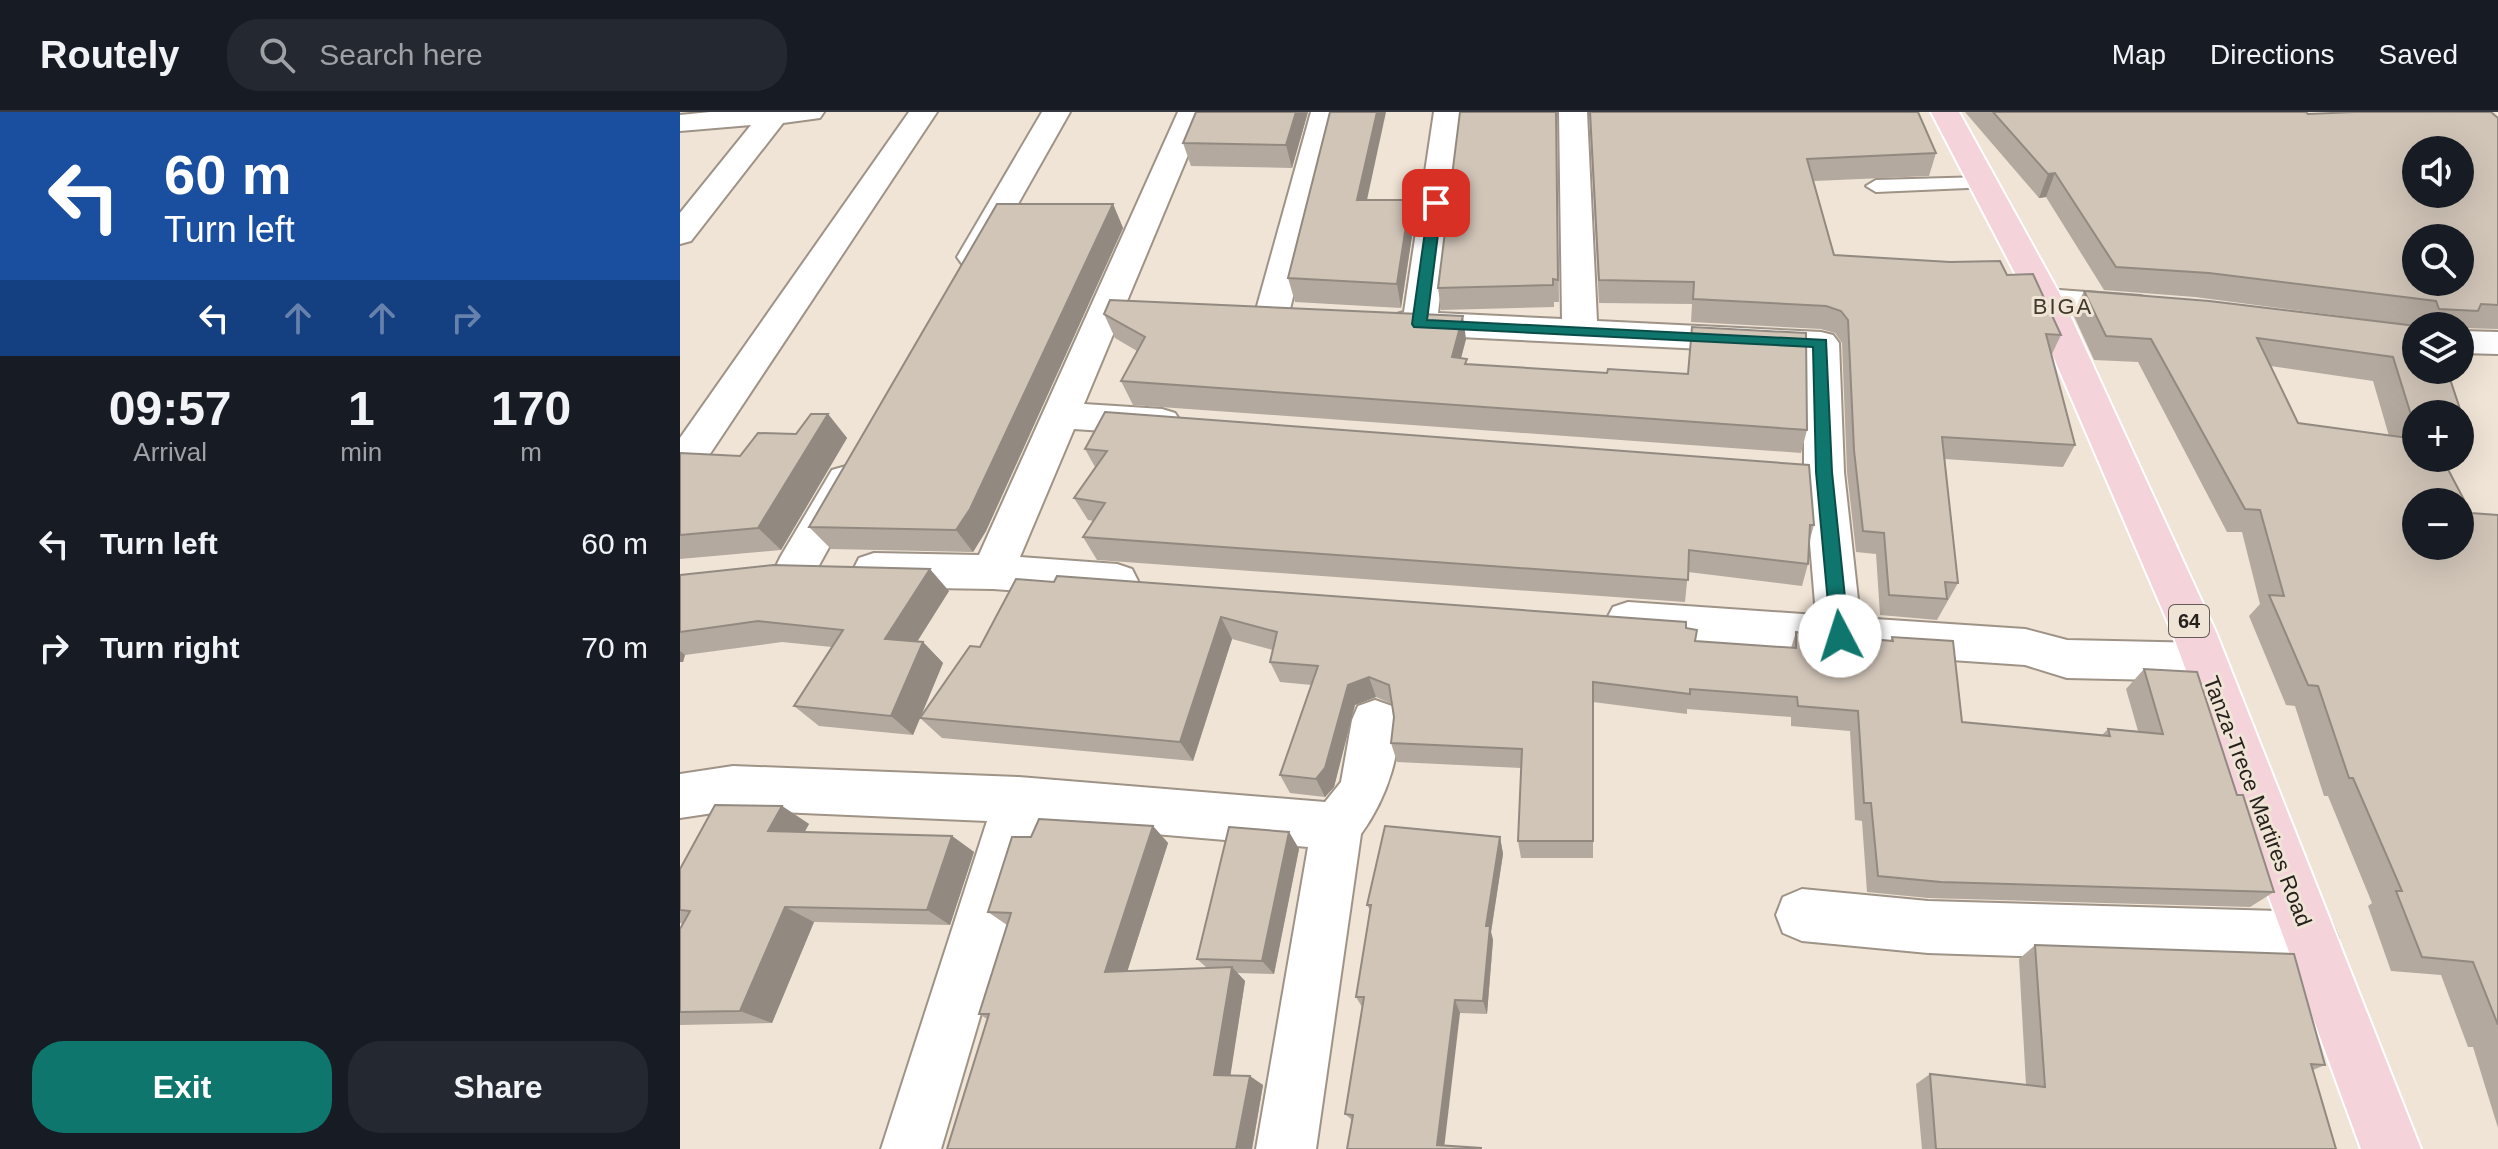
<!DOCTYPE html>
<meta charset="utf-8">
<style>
:root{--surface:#171b24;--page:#242831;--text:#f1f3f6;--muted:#9ea1a6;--line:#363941;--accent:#0f766e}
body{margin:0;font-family:Helvetica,sans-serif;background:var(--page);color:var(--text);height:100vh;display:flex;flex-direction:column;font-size:30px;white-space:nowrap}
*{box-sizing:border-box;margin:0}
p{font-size:26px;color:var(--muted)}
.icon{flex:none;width:44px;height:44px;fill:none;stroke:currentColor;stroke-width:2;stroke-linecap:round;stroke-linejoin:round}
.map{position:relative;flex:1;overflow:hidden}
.drawer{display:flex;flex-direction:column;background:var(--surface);width:680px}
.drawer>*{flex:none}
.top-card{background:#1a4fa0;color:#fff;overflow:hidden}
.controls{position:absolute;left:1722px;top:24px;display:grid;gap:16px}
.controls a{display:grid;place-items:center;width:72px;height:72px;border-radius:50%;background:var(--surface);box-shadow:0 8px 32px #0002;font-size:40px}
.pin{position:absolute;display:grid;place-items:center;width:68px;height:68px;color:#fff;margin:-34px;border-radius:16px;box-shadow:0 4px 12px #0006}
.me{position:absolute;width:88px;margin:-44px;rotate:355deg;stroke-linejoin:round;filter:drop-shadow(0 0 6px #0008)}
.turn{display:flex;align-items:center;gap:28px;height:168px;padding:0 32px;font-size:36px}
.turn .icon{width:104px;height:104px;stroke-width:2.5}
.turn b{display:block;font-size:56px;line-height:68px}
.lanes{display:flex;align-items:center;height:76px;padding:0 32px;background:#0003;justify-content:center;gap:40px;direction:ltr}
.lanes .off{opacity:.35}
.eta{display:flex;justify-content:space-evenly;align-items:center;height:136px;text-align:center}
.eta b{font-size:48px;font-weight:600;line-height:56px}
.cta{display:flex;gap:16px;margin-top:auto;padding:16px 32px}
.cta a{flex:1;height:92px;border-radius:32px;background:var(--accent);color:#fff;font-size:32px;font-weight:600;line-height:92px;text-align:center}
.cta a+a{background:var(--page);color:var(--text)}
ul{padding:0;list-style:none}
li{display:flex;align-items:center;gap:24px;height:104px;padding:0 32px}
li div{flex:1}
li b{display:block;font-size:30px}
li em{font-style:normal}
header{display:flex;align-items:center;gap:48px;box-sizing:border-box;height:112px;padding:0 40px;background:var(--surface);border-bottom:2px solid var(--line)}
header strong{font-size:38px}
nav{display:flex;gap:44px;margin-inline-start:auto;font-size:28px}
.search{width:560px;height:72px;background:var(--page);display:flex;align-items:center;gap:20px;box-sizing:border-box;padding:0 28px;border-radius:32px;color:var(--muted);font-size:30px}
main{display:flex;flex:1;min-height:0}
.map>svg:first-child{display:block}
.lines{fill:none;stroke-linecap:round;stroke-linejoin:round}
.service-casing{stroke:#9e9386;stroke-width:4}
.minor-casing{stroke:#9e9386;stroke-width:4}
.tertiary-casing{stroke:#9e9386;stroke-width:4}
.primary-casing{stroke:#fff;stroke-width:4}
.service{fill:#fff;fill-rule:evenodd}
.minor{fill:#fff;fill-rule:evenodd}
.tertiary{fill:#fff;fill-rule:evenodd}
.primary{fill:#f5d3db;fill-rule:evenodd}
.wall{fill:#b4a99e;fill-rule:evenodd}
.shaded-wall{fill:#928a81}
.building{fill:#d1c5b8;stroke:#928a81;stroke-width:2;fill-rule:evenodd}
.route{fill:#0f766e;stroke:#0a4d48;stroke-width:2}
.labels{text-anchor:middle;stroke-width:6;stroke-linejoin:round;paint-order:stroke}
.shield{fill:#f0e4d6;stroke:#635c54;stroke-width:2}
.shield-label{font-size:20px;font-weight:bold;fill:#26211c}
.far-quarter-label{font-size:22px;letter-spacing:2px;fill:#42392d;stroke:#f0e4d6}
.street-label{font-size:22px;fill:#26211c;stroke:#f0e4d6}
</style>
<header>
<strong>Routely</strong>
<div class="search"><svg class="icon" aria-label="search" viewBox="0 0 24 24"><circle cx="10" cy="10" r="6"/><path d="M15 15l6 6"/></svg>Search here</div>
<nav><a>Map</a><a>Directions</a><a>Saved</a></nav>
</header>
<main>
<section class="drawer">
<div class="top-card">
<div class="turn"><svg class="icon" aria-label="left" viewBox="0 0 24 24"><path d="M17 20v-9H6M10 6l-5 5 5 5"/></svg><div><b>60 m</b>Turn left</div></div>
<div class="lanes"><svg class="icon" aria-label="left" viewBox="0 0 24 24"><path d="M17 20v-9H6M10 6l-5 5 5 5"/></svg><svg class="icon off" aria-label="ahead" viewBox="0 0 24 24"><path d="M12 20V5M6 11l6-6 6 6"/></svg><svg class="icon off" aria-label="ahead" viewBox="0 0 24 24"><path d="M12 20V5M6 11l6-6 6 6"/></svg><svg class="icon off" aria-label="right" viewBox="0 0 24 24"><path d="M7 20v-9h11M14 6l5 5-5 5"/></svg></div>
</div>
<div class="eta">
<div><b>09:57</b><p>Arrival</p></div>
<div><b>1</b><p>min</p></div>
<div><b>170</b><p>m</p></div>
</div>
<ul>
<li><svg class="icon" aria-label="left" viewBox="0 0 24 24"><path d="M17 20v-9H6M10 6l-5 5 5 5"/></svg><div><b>Turn left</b></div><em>60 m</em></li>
<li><svg class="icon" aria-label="right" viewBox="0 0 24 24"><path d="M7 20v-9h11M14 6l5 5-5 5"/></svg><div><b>Turn right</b></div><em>70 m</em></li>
</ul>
<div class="cta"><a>Exit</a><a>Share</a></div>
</section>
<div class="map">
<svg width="1818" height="1037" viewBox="0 0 1818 1037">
<rect width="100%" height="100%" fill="#f0e4d6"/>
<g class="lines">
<g class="service-casing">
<polygon id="service" points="1303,65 1313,71 1310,75 1196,80 1186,74 1196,68"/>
</g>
<g class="minor-casing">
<g id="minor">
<polygon points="30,0 144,0 140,6 103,11 11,129 0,132 0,101 71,13 0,19 0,3"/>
<polygon points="229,0 257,0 14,366 0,370 0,326"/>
<polygon points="362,0 390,0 304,152 293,155 282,152 277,145"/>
<polygon points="498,0 526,0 404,292 482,297 495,301 501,310 495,319 482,323 394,317 340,445 437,452 452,457 458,469 452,481 437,486 313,477 194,475 179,470 173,458 179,446 194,441 299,443"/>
<polygon points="631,0 659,0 608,205 603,213 591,216 579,213 574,205"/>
<polygon points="754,0 782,0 758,201 882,207 879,0 907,0 917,209 1141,220 1153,223 1159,231 1164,360 1180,506 1345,517 1387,528 1525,531 1541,537 1547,550 1541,563 1525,569 1387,566 1345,553 948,526 933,521 926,508 933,495 948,490 1136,503 1124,360 1124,242 739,223 713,219 708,211 713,203 724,200"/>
<polygon points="166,354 180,358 186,368 131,468 116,472 101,468 95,456 101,444 152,358"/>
<path d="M695,588L712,594C729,631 704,691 681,722L636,1037H576L628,735L357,712L261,1037H201L307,709L53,698L0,706V662L53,654L339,665L645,690L661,670L672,608L678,594Z"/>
<polygon points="1122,777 1248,789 1631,800 1650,808 1658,827 1650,846 1631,854 1248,841 1122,829 1103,821 1096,803 1103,785"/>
</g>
</g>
<g class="tertiary-casing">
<g id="tertiary">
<polygon points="1366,177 1460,184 1472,187 1477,195 1472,203 1460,206 1354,196 1349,188 1354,180"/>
<polygon points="1780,219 1818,220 1818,242 1780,241"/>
</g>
</g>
<g class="primary-casing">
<polygon id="primary" points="1251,0 1279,0 1383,188 1536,520 1741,1037 1681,1037 1492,520 1349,188"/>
</g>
<use href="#service" class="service"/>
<use href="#minor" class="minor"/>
<use href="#tertiary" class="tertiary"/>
<use href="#primary" class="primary"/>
</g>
<g class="wall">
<polygon points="516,0 628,0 612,56 511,54 503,31"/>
<polygon points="876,0 879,190 874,190 874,195 761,198 758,176"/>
<polygon points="909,0 1238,0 1256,41 1249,64 1134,69 1154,143 1327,163 1381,223 1371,244 1395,333 1383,355 1265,347 1278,471 1257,508 1200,503 1196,442 1176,440 1167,360 1162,231 1155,221 1141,217 1011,210 1012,192 919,191"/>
<polygon points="1285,0 1626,0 1628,2 1818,6 1818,217 1783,216 1780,220 1780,214 1737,214 1515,185 1424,178 1366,85 1359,86"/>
<polygon points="687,88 734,111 721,196 615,190 608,166"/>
<polygon points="433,92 443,116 306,419 293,440 151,437 129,415"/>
<path d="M1404,179L1736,214L1786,315L1780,321V302H1736V346L1791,401L1818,403V1016L1793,935H1788L1761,863L1711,859L1688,794L1692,791L1648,684H1644L1615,594L1606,593L1569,504L1580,492L1562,420H1547L1458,250L1414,248L1393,202ZM1590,254L1693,269L1709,324L1618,311Z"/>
<polygon points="424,202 786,227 781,246 787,252 1127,318 1121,341 453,293 441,269 457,239 435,226"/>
<polygon points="425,300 1134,413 1129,431 1128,452 1122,474 1008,460 1005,490 417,448 403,425 414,409 408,408 394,386 415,355 405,337"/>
<polygon points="148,302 167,326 101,438 0,447 0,341 60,344 116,322"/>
<polygon points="0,463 269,479 237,530 243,530 263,551 233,623 139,614 114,594 152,535 102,530 5,543 3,550 0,550"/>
<polygon points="336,467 1006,516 1015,529 1111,536 1116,520 1210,529 1212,525 1282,610 1422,623 1428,617 1458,619 1446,577 1464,557 1557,683 1594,780 1570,795 1248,786 1187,780 1182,709 1175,708 1170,619 1111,614 1111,605 1007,597 1007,602 913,590 913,746 841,746 838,729 841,656 717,650 711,631 714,605 712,592 696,585 675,593 654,675 645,685 610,681 600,663 632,573 600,570 590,550 593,538 552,527 513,649 262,626 240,606 300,535"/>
<polygon points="102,694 129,712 124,720 272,724 294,740 270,813 134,810 92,911 0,913 0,817 3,812 0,811 0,757"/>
<polygon points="473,714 488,731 447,860 527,856 517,847 609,720 619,737 594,862 557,861 565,869 550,963 583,973 572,1037 267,1037 307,907 299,902 327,813 308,800 351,725"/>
<polygon points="820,725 823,742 811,820 813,828 807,902 780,901 667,1037 672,1008 665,1002 682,895 676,885 690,798 687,793"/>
<polygon points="1355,833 1645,953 1633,958 1656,1037 1242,1037 1236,972 1250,962 1346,973 1339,847"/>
</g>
<g class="shaded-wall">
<polygon points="616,0 628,0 612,56 606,33"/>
<polygon points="697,0 706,0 682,111 677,88"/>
<polygon points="1375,61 1366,85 1359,86 1368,62"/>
<polygon points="730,88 734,111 721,196 717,172"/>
<polygon points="433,92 443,116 306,419 293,440 276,418"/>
<polygon points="783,204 786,227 775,269 772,245"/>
<polygon points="148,302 167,326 101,438 78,416"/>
<polygon points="250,457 269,479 226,547 205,527"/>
<polygon points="541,505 552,527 513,649 500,630"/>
<polygon points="243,530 263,551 233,623 211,604"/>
<polygon points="0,539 5,543 3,550 0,550"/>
<polygon points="689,565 696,585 675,593 654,675 645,685 636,667 668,573"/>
<polygon points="102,694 129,712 116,736 88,719"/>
<polygon points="473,714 488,731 443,873 425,860"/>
<polygon points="609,720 619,737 594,862 582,849"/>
<polygon points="272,724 294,740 270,813 247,798"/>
<polygon points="820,725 823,742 811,820 813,828 807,902 803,889 806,814"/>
<polygon points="105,795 134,810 92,911 60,899"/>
<polygon points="552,855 565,869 549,973 534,963"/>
<polygon points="775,888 780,901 764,1037 757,1033"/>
<polygon points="570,964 583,973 572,1037 556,1037"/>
</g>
<g class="building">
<polygon points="516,0 616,0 606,33 503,31"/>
<polygon points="650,0 697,0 677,88 730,88 717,172 608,166"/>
<polygon points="780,0 876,0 878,168 873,167 873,173 758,176"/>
<polygon points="910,0 1238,0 1256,41 1127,47 1154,143 1270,150 1320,149 1327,163 1353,162 1381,223 1366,222 1395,333 1262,325 1278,471 1265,470 1267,487 1209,483 1204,421 1183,419 1174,338 1168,208 1161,199 1146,194 1013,187 1014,170 919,168"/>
<path d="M1313,0H1626L1628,2L1675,0H1811L1818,6V193L1801,192L1798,199L1759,197L1756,189L1529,161L1436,155L1375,61L1368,62ZM1736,38H1780V82H1736ZM1736,126H1780V170H1736Z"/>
<polygon points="317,92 433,92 290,397 276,418 129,415"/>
<path d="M1404,179L1529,189L1736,214V258H1767L1786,315L1780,314V302H1736V306H1732L1713,245L1577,226L1618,311L1736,327V346H1762L1791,401L1818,403V913L1793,850L1742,845L1716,779H1722L1673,666H1669L1638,574L1628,573L1589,483L1604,484L1580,398L1565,397L1471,227L1426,224ZM1736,390H1780V434H1736Z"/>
<polygon points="430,188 783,204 772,245 787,247 785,252 927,261 928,257 1008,262 1012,215 1126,221 1127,318 441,269 465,225 424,202"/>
<polygon points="425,300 1129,353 1134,413 1130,413 1128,452 1009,438 1008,468 403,425 425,391 394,386 427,339 405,337"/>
<polygon points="131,302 148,302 78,416 0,423 0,341 60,344 78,321 116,322"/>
<polygon points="93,453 250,457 205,527 243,530 211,604 114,594 163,518 78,509 0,520 0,463"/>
<polygon points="377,464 1006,510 1006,516 1017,518 1015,529 1116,536 1116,520 1213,529 1212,525 1273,529 1282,610 1430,624 1428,617 1483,622 1464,557 1517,560 1557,683 1563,683 1594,780 1261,770 1198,764 1191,691 1184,691 1178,599 1118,594 1117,585 1010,577 1010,582 913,570 913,729 838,729 842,637 711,631 714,605 709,573 689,565 668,573 645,656 636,667 600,663 638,554 590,550 597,520 541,505 500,630 240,606 290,534 300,535 336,467 374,470"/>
<polygon points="35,693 102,694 88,719 272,724 247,798 105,795 60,899 0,900 0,817 10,799 0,798 0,757"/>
<polygon points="359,707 473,714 425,860 552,855 534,963 570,964 556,1037 267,1037 309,902 299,902 331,801 308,800 332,725 351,725"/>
<polygon points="705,714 820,725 806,814 810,814 803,889 775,888 757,1033 801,1036 801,1037 667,1037 673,1003 665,1002 684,885 676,885 691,793 687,793"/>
<polygon points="549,715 609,720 582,849 517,847"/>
<polygon points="1355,833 1614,842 1645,953 1631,952 1656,1037 1256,1037 1250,962 1365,975"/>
</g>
<polygon class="route" points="756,87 762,91 747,208 1146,228 1152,360 1169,524 1166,529 1154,529 1151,524 1136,360 1133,235 734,215 732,212 749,91"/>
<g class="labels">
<rect class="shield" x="1489" y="493" width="40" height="32" rx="6"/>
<g class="shield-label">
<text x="1509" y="516">64</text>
</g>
<g class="far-quarter-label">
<text x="1383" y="202">BIGA</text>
</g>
<g class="street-label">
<text transform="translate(1578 689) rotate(69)" y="8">Tanza-Trece Martires Road</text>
</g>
</g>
</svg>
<div class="controls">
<a><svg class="icon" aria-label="sound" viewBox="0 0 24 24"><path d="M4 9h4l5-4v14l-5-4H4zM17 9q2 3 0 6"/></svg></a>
<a><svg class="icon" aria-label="search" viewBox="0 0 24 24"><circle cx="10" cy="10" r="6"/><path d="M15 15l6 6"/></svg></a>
<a><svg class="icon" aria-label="layers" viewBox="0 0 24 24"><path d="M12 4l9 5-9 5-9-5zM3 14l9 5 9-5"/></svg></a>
<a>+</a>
<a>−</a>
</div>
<div class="pin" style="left:756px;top:91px;background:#d93025"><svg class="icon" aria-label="arrive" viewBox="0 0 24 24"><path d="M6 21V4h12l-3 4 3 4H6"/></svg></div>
<svg class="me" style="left:1160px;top:524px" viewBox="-20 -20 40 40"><circle r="19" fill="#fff"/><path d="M0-13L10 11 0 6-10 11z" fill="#0f766e"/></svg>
</div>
</main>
